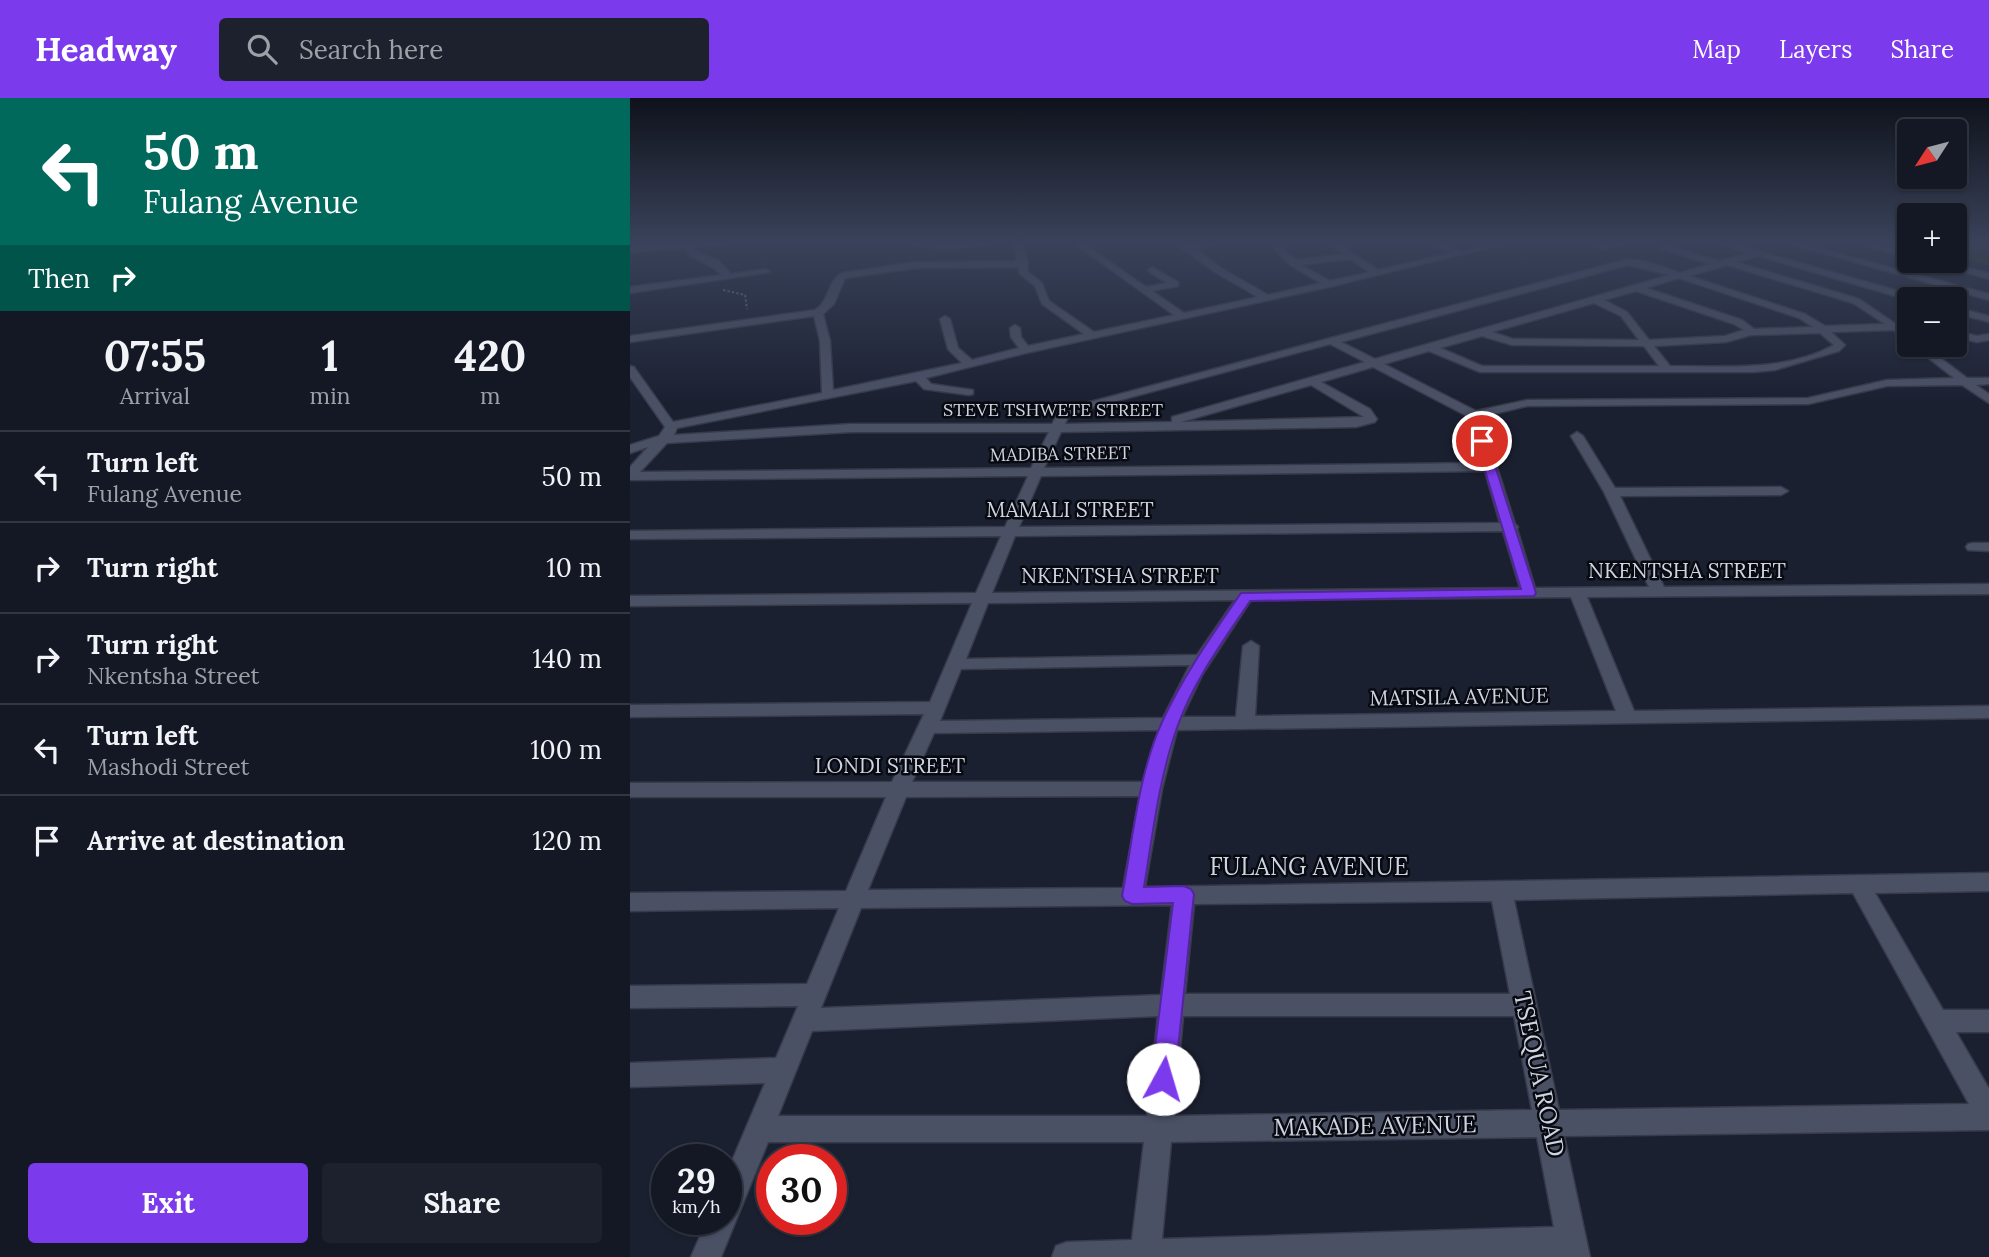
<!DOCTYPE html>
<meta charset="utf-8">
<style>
:root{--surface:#141825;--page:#1d212d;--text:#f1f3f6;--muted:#9da0a7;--line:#333742;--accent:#7c3aed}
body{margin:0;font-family:Lora,serif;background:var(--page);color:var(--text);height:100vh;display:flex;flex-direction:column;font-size:26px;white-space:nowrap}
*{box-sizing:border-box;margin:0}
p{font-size:23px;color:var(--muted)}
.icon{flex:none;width:38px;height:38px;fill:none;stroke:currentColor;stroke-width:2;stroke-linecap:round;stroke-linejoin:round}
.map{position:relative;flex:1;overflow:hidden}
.sheet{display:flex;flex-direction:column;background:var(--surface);width:630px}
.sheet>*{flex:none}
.guide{background:#00695c;color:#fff;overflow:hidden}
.needle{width:46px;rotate:234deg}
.controls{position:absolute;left:1267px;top:21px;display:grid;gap:14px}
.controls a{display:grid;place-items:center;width:70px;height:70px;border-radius:7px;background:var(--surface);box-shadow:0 2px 5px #0004,0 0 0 2px var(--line);font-size:35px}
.speed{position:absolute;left:21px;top:1046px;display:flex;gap:14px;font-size:35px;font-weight:700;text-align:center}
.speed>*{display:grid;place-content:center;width:91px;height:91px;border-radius:50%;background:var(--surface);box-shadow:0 2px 5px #0004,0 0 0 2px var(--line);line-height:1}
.speed small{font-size:18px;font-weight:400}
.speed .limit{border:10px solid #d22;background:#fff;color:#111}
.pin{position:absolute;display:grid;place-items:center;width:60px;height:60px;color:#fff;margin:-30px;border:4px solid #fff;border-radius:50%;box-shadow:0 2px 7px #0007}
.me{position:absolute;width:77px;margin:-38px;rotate:6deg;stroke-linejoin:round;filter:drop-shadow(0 0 5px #0008)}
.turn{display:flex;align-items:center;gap:24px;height:147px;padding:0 28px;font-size:32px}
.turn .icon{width:91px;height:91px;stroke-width:2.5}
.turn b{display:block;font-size:49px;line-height:60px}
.then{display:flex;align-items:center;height:66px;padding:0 28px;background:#0003;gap:14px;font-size:26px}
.eta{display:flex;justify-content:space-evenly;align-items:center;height:119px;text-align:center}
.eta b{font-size:42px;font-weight:800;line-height:49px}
.action{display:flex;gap:14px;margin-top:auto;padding:14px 28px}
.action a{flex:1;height:80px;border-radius:7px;background:var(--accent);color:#fff;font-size:28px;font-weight:800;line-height:80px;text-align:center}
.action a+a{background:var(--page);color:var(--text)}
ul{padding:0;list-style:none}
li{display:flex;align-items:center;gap:21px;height:91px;padding:0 28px;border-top:2px solid var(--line)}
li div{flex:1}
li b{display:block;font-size:26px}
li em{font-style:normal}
header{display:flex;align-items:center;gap:42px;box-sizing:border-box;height:98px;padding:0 35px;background:var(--accent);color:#fff}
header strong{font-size:33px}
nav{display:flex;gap:38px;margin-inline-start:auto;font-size:24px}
.search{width:490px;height:63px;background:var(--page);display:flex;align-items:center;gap:18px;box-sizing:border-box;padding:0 24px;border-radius:7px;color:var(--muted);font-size:26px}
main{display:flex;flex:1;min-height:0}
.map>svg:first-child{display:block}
.green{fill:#2b3807}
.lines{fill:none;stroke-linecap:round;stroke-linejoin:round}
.minor-casing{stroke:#363a49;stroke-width:3}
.path{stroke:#6a6e7d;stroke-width:2;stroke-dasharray:2.5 2;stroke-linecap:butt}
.minor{fill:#4b5165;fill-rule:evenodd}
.route{fill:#7c3aed;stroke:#51269a;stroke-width:2}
.labels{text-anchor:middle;stroke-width:5;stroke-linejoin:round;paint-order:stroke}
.far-street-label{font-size:18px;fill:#d0d4e0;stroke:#080a12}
.street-label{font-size:21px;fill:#d0d4e0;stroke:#080a12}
.near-street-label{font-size:24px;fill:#d0d4e0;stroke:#080a12}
</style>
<header>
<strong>Headway</strong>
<div class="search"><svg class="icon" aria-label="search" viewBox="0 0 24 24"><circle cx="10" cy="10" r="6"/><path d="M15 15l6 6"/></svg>Search here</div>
<nav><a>Map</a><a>Layers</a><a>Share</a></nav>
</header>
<main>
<section class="sheet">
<div class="guide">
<div class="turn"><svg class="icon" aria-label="left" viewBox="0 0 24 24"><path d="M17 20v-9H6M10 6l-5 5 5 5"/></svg><div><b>50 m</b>Fulang Avenue</div></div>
<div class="then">Then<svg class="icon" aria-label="right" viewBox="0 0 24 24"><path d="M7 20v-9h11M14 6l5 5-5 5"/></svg></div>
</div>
<div class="eta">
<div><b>07:55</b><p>Arrival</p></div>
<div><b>1</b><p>min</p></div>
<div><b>420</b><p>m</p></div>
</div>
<ul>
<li><svg class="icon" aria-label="left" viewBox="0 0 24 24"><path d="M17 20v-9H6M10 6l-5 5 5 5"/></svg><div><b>Turn left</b><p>Fulang Avenue</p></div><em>50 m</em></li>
<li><svg class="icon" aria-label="right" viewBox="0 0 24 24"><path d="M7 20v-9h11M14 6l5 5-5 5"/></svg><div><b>Turn right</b></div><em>10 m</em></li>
<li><svg class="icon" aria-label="right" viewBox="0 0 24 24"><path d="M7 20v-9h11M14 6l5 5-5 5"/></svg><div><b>Turn right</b><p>Nkentsha Street</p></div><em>140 m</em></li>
<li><svg class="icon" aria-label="left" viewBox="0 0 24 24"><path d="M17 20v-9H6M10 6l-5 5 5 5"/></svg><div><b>Turn left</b><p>Mashodi Street</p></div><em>100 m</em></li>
<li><svg class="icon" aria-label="arrive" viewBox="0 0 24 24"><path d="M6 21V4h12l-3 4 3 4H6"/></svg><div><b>Arrive at destination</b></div><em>120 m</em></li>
</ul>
<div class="action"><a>Exit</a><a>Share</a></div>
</section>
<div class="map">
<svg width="1359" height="1159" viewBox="0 0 1359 1159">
<rect width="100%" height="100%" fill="#1b2031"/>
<polygon class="green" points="1325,143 1359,143 1359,167 1325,158"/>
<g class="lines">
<g class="minor-casing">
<g id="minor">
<path d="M51,143H117L113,145L63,149L65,153L89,163L101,176L136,171L140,174L0,195V189L92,177C81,165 62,163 55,150L0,154V148L52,145Z"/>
<path d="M273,143L296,147L372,143C357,151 287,154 273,143Z"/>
<path d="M384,143H392L398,166L397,173L412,185L419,203L464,234L544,217L441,143H450L516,189L537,185L519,174L518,172L522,169L548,184V188L522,193L554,215L628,199L585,174L542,143L560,146L604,143L566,150L591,170L638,197L691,185L660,167L645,151L649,148L666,162L714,156L695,143H704L748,172L821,155L798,143C810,143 819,152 830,153C847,154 866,141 885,143L699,189L396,255L296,280L301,286L343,292V296L339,297L294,291L286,283L47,330L44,337L221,326H422L429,314L445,308L998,161L1018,164L1050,175L1080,166L1029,150L1032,146L1089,163L1119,155L1083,143H1094L1289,199L1291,201L1279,202L1128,158L1106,164L1229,201L1279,235V243L1263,232L1201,234L1215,247L1209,253L1145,272L1124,274H850L799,253L754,266L846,313L897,302L1178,300L1257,282L1324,280L1282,247H1293L1337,280H1359V286L1346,287L1359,296V305L1332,287L1257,288L1178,306L897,308L851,319L885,426L888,429L887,431L905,490L1019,489L974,394L941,338L947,334L953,338L985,390L1151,389L1158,393L1151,397L990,398L1034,489L1359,486V496L957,499L1004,613L1359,608V620L547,632L532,691L515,789L1359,775V793L1245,795L1313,912H1359V934H1326L1359,991V1032L934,1038L960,1159H422L426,1148L437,1144L502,1142L514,1044H138L91,1159H61L77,1122H96V1077L135,985L0,989V965L146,960L168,908L0,910V888L177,886L209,810L0,813V795L216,793L256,699H0V685L262,684L294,616L0,619V607L300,604L342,505L0,508V498L346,495L371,438L0,441V433L375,429L398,378L0,382V369L18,349L0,355V347L29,338L35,329L0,279V268L4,269L43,324L192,295L190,243L184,218L0,244V238L185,212C200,203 197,183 212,175L286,164L387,163ZM720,161L740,174L700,183L671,167ZM998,167L1040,177L745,261L711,244ZM1097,167L1223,205L1255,226L1195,228L1175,216L1059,178ZM388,169L390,176L405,188L412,206L454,236L398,248L391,239L390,230L385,227L380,230L381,239L389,250L342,262L328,250L320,221L315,218L310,221L318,251L332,265L203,292L200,243L193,216L204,206L215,180L286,170ZM1049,180L1169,220L1183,229L1124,231L1112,222L1016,190ZM1006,193L1104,226L1114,232L1095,238L1019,242L997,214L974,202ZM964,205L991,218L1009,242L883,241L862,234ZM1190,235L1204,247C1155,274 1094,268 1040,268L1024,248L1096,244L1121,237ZM852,238L882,247L1014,248L1029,268H852L810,250ZM700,246L735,264L542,319V324L435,326L438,319L453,312ZM743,269L839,319L852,365L414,370L431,334L726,329L745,324L747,321L740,311L691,284ZM681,287L734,319L551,324ZM221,334H419L401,370L10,374L37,345ZM855,373L870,425L389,429L411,378ZM873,433L890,490L362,495L385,438ZM941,499L986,613L625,618L629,548L621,543L613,548L606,619H552L572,577L621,502ZM605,502L567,557L336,561L358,505ZM560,567L533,620L310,623L331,571ZM529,632L513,684H282L304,635ZM510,698L493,790L238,792L276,699ZM1223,795L1339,1006L929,1012L884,802ZM862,803L880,896H555L564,806ZM542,807L531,897L191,910L231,810ZM528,918L517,1018H148L182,933ZM553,918H884L902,1012L544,1018ZM907,1039L924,1129L532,1141L541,1044Z"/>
<polygon points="953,143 975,146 1008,143 975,151"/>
<polygon points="1150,143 1162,143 1359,196 1359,202"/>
<polygon points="1218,143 1230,143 1279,155 1279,160"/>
<polygon points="1295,163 1308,163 1359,175 1359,181"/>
<polygon points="1325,209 1359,218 1359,224 1325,215"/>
<polygon points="1325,233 1347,238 1359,236 1359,242 1347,244 1325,239"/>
<polygon points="1343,445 1359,445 1359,453 1338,452 1336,449 1338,446"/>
</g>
</g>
<polyline class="path" points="93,192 115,197 117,211"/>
<use href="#minor" class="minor"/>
</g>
<linearGradient id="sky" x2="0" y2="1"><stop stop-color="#0f121b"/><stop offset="0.47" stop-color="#39425a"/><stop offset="1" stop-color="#39425a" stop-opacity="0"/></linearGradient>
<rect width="1359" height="305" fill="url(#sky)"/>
<path class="route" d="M852,339L857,343L906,495L904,498L620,503C594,542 564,582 548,627C529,679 523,735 514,789L554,788L561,791L564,796L545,981L541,989L533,992L524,989L521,981L543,805L502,806L495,803L492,798C503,741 508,677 532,624C553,578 582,537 611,495L891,491L846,343Z"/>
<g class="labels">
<g class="far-street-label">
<text x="423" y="318">STEVE TSHWETE STREET</text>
<text transform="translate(430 356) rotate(-1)" y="6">MADIBA STREET</text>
</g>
<g class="street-label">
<text x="440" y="419">MAMALI STREET</text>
<text x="1057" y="480">NKENTSHA STREET</text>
<text x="490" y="485">NKENTSHA STREET</text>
<text transform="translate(829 599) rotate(-1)" y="7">MATSILA AVENUE</text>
<text x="260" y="675">LONDI STREET</text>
</g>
<g class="near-street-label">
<text x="679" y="777">FULANG AVENUE</text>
<text transform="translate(909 976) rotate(78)" y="8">TSEQUA ROAD</text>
<text transform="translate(745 1028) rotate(-1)" y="8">MAKADE AVENUE</text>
</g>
</g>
</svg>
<div class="controls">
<a><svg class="needle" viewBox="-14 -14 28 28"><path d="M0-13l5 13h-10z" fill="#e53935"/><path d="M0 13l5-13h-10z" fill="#9da0a7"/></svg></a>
<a>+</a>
<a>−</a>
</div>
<div class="speed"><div>29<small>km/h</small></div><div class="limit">30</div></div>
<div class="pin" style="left:852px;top:343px;background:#d93025"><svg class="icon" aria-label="arrive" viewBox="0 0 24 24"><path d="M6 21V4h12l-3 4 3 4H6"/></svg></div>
<svg class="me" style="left:533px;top:981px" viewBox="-20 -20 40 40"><circle r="19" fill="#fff"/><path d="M0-13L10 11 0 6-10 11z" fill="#7c3aed"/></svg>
</div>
</main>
